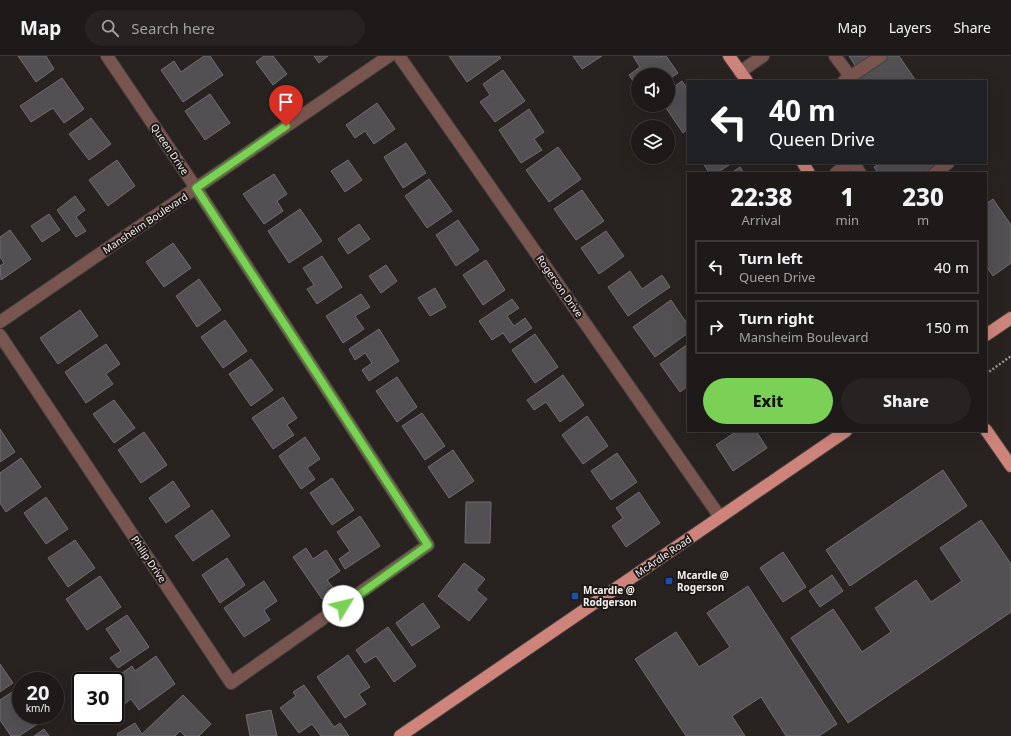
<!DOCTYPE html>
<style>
:root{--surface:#1e1a19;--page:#262322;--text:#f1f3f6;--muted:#a1a1a2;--line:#3c3838;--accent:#7bd155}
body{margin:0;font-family:"Noto Sans",sans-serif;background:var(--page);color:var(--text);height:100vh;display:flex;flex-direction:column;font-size:15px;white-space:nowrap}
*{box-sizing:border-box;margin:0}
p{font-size:13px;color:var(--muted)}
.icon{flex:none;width:22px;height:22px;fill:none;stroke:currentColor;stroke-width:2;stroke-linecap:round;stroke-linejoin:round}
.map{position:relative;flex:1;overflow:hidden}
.panel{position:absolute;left:687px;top:116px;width:300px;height:260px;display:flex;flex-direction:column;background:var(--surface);border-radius:0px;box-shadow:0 4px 16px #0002,0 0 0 1px var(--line)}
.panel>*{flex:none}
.hud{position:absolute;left:687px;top:24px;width:300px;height:84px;border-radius:0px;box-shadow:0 4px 16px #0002,0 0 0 1px var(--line);background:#202124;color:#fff;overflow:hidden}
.fabs{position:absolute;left:631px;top:12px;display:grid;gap:8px}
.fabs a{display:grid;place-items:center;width:44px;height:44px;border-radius:50%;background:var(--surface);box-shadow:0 4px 16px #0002,0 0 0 1px var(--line);font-size:20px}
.speed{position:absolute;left:12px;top:616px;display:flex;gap:8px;font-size:20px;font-weight:700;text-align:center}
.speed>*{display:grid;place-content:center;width:52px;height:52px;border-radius:50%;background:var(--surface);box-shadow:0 4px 16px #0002,0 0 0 1px var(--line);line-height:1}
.speed small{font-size:10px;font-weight:400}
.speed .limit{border:2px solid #111;border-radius:6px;background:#fff;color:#111}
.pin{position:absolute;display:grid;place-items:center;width:34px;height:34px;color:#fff;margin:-41px -17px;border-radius:50% 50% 50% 0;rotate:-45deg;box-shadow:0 0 4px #0007}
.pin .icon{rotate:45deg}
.me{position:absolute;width:44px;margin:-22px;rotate:54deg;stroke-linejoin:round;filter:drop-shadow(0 0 3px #0008)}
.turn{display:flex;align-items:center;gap:14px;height:84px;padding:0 16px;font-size:18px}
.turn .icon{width:52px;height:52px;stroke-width:2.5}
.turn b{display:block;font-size:28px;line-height:34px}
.eta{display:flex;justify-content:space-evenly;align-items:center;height:68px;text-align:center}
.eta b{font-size:24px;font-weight:800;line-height:28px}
.button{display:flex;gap:8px;margin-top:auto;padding:8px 16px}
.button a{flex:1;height:46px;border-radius:24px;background:var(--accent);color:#111;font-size:16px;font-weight:800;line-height:46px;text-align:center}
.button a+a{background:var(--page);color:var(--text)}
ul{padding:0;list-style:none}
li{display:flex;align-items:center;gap:12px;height:54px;margin:0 8px 6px;padding:0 8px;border:2px solid var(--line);border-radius:0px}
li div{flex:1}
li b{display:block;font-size:15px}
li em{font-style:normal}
header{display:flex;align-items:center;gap:24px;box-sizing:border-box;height:56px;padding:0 20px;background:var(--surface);border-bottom:1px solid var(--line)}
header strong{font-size:19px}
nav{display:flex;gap:22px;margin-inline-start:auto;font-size:14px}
.search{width:280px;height:36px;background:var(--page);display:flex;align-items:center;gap:10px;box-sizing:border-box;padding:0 14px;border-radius:22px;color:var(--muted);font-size:15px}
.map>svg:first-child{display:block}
.building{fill:#535054;stroke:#706c71}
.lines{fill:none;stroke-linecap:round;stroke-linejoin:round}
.minor-casing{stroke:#45403e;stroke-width:14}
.major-casing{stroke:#45403e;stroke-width:14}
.path{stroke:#979391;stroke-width:2.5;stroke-dasharray:2 2;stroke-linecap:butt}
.minor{stroke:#795550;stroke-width:12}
.major{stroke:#ce847b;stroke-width:12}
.route-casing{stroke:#508837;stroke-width:10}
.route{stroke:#7bd155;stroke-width:7}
.transit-dot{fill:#1a4fb4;stroke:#1e1917;stroke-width:1.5}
.labels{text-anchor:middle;stroke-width:4;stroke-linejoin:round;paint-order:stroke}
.street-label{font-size:10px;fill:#f7f3f2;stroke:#1e1917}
.poi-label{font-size:10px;font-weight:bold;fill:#f7f3f2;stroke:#1e1917;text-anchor:start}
</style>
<header>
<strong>Map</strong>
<div class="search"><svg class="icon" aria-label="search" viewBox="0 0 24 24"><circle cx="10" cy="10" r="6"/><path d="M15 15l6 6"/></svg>Search here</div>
<nav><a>Map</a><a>Layers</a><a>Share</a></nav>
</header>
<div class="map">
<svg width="1011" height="680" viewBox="0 0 1011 680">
<rect width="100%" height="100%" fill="#282321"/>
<g class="building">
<polygon points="18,0 46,0 54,13 36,26"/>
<polygon points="204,0 210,0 223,19 183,46 161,14 174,5 181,16"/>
<polygon points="264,0 273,0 287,18 273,29 256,6"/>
<polygon points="314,0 328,0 319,7"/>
<polygon points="449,0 499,0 501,2 467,26"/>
<polygon points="573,0 602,0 582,13"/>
<polygon points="633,0 657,0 657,1 666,0 678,17 668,24 668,19 638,19 638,32 629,19 640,11"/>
<polygon points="849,0 877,0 857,13"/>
<polygon points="883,0 899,0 916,25 846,25"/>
<polygon points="503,14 525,45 495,66 480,46 490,39 483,28"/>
<polygon points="62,22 84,53 64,67 53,52 31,66 20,50"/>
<polygon points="682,25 688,34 688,73 683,77 664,49 668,49 668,35"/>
<polygon points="210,38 230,67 205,84 185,55"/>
<polygon points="377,47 395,73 374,88 365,75 355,82 346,69"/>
<polygon points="529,53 544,76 534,83 542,94 521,107 499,74"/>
<polygon points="91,62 111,88 89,104 69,78"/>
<polygon points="406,87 426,117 403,132 384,101"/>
<polygon points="558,91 581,123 549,146 526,114"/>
<polygon points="117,104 135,130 108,150 89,124"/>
<polygon points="348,104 362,124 345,136 331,115"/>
<polygon points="703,107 732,107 717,117 709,117"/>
<polygon points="881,107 931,107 933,111 925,117 878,117 874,111"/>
<polygon points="740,111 744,117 731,117"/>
<polygon points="274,118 287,138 277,145 283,155 264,168 243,138"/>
<polygon points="429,123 452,155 427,172 405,140"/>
<polygon points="582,134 604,165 576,184 554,153"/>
<polygon points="75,140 85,154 76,161 86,175 76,181 57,154"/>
<polygon points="993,143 1011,169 1011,207 993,220 986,210 986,148"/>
<polygon points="300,153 322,185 289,207 268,175"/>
<polygon points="49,158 60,174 42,186 31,170"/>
<polygon points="458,164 479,194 456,210 436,179"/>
<polygon points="359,168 370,183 348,198 338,183"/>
<polygon points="10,174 31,203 1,224 0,210 4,207 0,201 0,181"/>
<polygon points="606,175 624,200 599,218 581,192"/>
<polygon points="173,187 191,212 164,231 146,206"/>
<polygon points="322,200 342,231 317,248 307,233 314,229 303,212"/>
<polygon points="486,204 505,234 483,249 463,219"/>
<polygon points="386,209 397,225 381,237 369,220"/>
<polygon points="630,215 642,233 662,219 670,231 628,260 608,231"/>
<polygon points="199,223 221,254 197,271 176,240"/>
<polygon points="435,232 446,251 430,260 418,242"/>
<polygon points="361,238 370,251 355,260 364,273 343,287 326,260"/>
<polygon points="512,243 519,252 507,260 514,270 525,262 532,272 510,287 503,277 492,284 479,265"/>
<polygon points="671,244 688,269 688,277 655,301 633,271"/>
<polygon points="80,254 98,280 58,308 40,282"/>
<polygon points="225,264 247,295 223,312 201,281"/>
<polygon points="379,273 399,305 369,325 362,314 372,307 365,297 355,304 349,293"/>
<polygon points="535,278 558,311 535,327 512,294"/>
<polygon points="106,288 120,308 106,318 113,328 86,347 65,316"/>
<polygon points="688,288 688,330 680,336 660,308"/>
<polygon points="251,303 273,334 251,350 229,318"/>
<polygon points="563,319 584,349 560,366 546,346 534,354 527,344"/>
<polygon points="397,321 417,351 397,366 376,335"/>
<polygon points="283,341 297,362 287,369 294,379 273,393 252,362"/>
<polygon points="114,344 135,372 114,387 93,358"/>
<polygon points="422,357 445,390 425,404 402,370"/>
<polygon points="587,360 608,390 583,408 562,379"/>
<polygon points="0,373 15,396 0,406"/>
<polygon points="737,375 756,375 767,392 733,415 716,389"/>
<polygon points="144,376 167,409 141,427 118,394"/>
<polygon points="305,381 320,403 307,412 315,423 301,433 279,400"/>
<polygon points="453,394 474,425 449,442 428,411"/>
<polygon points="617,397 637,426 611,444 591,415"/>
<polygon points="21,402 41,431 6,456 0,447 0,417"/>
<polygon points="943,414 967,450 850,530 826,494"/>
<polygon points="332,422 354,454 332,469 310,437"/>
<polygon points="173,425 190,450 166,467 149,442"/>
<polygon points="639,436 660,467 626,491 612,470 623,462 616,452"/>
<polygon points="46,441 68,473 46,488 24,457"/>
<polygon points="466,446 491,446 490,487 465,487"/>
<polygon points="212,454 230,480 193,505 175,480"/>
<polygon points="360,460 380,490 345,513 339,503 350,495 337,476"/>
<polygon points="981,464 1011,508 1011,556 848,667 791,582 833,553 862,596 891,576 875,552 916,524 931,546 962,525 940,492"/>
<polygon points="75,484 95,512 68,531 48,502"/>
<polygon points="306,492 313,503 326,494 340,515 327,524 335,534 322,543 293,501"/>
<polygon points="783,496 806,531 783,546 760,512"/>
<polygon points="227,502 245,529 220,547 202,519"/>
<polygon points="464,507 485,523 476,534 487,543 469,565 438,540"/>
<polygon points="832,519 843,535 820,551 809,535"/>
<polygon points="100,520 121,551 87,574 66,543"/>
<polygon points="264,525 277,545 264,554 270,564 244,581 224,552"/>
<polygon points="748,530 837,668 819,680 786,680 761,641 732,660 745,680 686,680 635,603 676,576 699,611 730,591 707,557"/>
<polygon points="423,547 440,571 412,590 396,567"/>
<polygon points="127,559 149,591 118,612 110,602 121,595 106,573"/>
<polygon points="388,571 416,610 394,626 376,600 365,607 356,594"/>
<polygon points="348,599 370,631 359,638 366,648 345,662 317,621"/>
<polygon points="156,600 175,628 139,654 131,643 115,655 115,625 111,625 132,610 135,615"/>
<polygon points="0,608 13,627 0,636"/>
<polygon points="304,629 334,671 340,667 349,680 321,680 312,668 299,677 280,652 296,640 293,636"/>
<polygon points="21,630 21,659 33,659 39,667 19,680 11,680 0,664 0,644"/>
<polygon points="183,639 211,668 199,680 185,680 180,675 175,680 118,680 117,678 135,667 142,678"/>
<polygon points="271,654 277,680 250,680 246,659"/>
<polygon points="44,673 49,680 34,680"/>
</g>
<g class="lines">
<g class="minor-casing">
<g id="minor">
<polyline points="399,0 720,461"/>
<polyline points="835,0 850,20"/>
<polyline points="740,16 763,0"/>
<polyline points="844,25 881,0"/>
<polyline points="853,107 860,117"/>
<polyline points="836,117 850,107"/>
<polyline points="935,117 948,107"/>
<polyline points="0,266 389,0"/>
<polyline points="0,279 231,627 428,489 196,132 107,0"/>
</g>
</g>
<g class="major-casing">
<g id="major">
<polyline points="729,0 747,25"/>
<polyline points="803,107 809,117"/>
<polyline points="986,279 1011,262"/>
<polyline points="986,374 1011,410"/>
<polyline points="400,680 846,375"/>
</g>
</g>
<polyline class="path" points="986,318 1011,300"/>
<use href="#minor" class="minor"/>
<use href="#major" class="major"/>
</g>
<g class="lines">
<g class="route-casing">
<polyline id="route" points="286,70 196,132 428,489 343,550"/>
</g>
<use href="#route" class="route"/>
</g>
<g class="transit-dot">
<rect x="665" y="521" width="8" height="8" rx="2"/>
<rect x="571" y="536" width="8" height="8" rx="2"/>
</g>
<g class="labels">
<g class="street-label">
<text transform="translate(170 93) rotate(56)" y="4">Queen Drive</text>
<text transform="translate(145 167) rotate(-34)" y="4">Mansheim Boulevard</text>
<text transform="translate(560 230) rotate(55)" y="4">Rogerson Drive</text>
<text transform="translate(663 500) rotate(-34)" y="4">McArdle Road</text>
<text transform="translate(149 503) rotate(56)" y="4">Philip Drive</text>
</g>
<g class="poi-label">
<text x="677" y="523">Mcardle @<tspan x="677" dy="12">Rogerson</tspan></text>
<text x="583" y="538">Mcardle @<tspan x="583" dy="12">Rodgerson</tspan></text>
</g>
</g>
</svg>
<div class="fabs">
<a><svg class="icon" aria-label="sound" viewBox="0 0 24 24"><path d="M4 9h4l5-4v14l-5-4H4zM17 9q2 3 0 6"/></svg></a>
<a><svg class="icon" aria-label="layers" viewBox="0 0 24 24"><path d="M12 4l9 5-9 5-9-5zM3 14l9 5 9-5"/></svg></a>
</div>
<div class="speed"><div>20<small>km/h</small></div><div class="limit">30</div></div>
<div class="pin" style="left:286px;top:70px;background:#d93025"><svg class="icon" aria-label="arrive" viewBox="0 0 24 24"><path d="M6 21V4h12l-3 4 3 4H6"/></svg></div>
<svg class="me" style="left:343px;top:550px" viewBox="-20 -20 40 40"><circle r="19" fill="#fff"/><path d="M0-13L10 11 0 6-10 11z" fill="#7bd155"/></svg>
<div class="hud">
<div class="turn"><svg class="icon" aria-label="left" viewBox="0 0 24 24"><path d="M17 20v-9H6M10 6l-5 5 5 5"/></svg><div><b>40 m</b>Queen Drive</div></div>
</div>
<section class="panel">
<div class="eta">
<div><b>22:38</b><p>Arrival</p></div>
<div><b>1</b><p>min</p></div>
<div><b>230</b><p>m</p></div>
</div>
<ul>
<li><svg class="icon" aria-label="left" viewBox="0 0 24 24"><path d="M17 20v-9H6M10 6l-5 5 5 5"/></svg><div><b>Turn left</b><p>Queen Drive</p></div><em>40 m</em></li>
<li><svg class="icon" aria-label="right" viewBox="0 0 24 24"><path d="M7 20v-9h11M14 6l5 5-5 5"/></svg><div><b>Turn right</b><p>Mansheim Boulevard</p></div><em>150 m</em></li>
</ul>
<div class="button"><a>Exit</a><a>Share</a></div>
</section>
</div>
